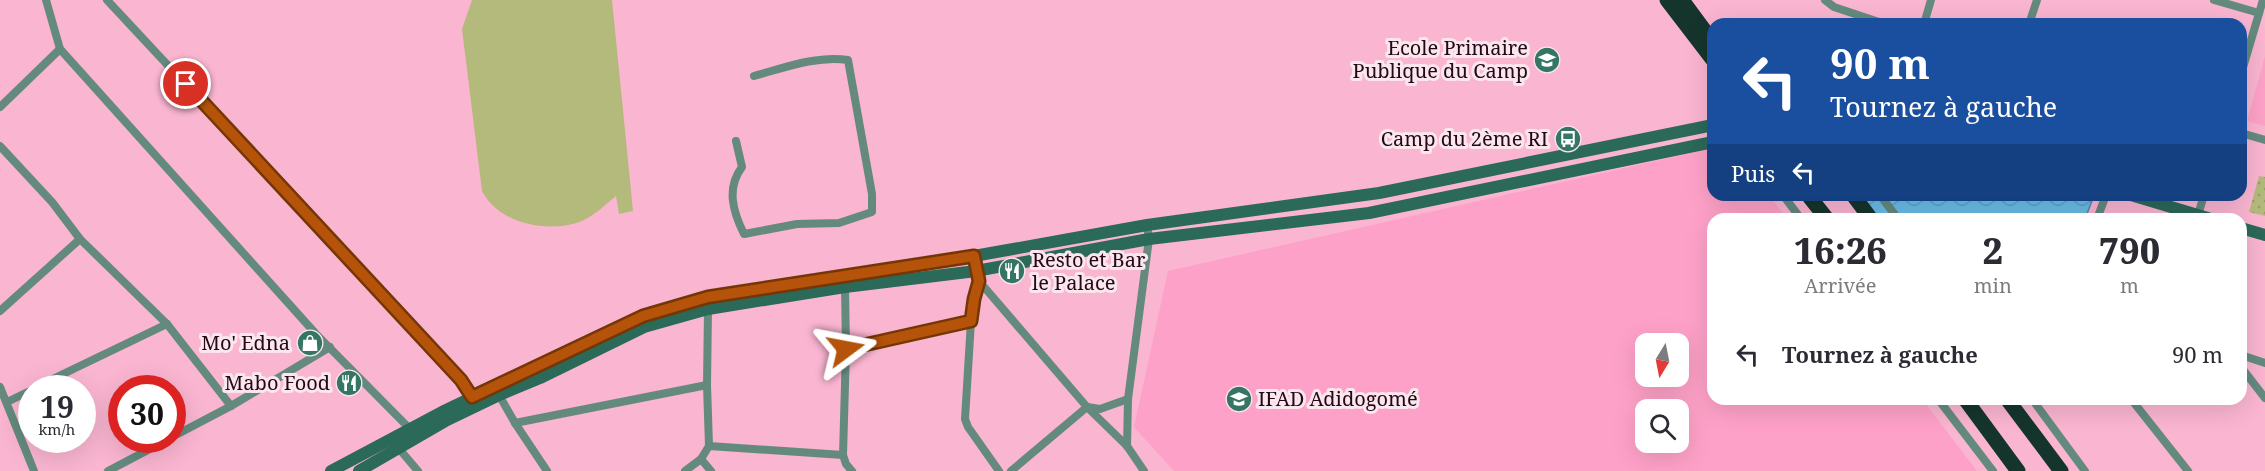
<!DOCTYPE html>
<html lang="fr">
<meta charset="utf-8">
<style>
:root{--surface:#fff;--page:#f7f7f7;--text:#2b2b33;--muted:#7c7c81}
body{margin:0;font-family:"Noto Serif",serif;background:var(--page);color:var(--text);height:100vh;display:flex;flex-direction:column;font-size:22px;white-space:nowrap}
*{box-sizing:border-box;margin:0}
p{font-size:20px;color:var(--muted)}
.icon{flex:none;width:33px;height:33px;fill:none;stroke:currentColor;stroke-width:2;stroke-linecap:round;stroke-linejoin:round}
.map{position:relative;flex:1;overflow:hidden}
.panel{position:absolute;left:1707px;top:213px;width:540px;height:192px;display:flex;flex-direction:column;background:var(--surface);border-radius:18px;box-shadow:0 6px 24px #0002}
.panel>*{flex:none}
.guide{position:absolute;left:1707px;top:18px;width:540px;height:183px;border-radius:18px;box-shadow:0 6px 24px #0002;background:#1a4fa0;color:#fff;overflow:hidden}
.needle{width:39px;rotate:190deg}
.fabs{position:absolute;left:1635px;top:333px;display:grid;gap:12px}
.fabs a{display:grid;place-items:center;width:54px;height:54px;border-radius:12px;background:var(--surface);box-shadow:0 6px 24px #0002;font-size:30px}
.speed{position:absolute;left:18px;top:375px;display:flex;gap:12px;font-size:30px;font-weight:700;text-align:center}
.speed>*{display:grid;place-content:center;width:78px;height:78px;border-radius:50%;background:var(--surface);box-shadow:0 6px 24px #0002;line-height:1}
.speed small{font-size:15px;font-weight:400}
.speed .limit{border:9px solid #d22;background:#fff;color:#111}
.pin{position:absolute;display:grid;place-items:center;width:51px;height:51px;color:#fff;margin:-26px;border:3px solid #fff;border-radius:50%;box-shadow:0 2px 6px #0007}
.me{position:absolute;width:66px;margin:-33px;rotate:77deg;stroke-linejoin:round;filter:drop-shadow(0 0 4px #0008)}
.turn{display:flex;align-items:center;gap:21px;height:126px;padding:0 24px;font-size:27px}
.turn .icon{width:78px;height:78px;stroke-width:2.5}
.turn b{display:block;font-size:42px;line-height:51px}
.then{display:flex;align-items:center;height:57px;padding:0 24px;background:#0003;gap:12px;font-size:22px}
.eta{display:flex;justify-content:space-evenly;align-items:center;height:102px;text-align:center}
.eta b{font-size:36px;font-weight:800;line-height:42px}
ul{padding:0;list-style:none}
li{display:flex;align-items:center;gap:18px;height:78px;padding:0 24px}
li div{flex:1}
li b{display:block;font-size:22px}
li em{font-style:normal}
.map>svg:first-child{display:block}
.built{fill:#fea1c8;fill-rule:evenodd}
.green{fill:url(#green-dots)}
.pitch{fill:#b3ba7b}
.water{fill:url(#water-waves);stroke:#5586aa;stroke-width:1.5}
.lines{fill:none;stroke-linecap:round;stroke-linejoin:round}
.street{stroke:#648a7e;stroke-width:8}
.secondary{stroke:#2b6959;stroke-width:12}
.highway{stroke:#15352c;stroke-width:15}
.route-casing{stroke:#753606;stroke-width:15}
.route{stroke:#b45309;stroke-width:10}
.labels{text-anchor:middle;stroke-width:6;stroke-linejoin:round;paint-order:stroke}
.poi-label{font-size:20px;fill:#250716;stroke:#fae7ee;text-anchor:end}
</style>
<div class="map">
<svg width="2265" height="471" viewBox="0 0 2265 471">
<defs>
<pattern id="green-dots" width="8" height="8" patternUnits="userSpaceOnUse" patternTransform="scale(1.5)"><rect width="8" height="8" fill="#b3ba7b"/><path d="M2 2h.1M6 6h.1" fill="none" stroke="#9a9e6a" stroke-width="1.8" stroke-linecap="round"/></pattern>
<pattern id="water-waves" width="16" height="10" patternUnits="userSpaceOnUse" patternTransform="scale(1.5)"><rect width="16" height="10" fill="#6abde9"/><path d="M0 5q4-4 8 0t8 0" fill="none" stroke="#5ca1c7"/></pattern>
</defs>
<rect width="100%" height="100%" fill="#fab5d1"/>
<g class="built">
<polygon points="2265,56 2265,126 2247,121"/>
<path d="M1713,148V195H1769L1787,219H1713V399H1922L1977,471H1174L1134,427L1168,271ZM1646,344H1678V376H1646ZM1646,410H1678V442H1646Z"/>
</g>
<polygon class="green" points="2259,176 2265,177 2265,216 2249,212"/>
<path class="pitch" d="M472,0H612L633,211L619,214L616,196C605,205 595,215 582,221C548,234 499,224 482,191L462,29Z"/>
<polygon class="water" points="1853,195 2082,195 2093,198 2085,219 1872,219"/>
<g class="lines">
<g class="street">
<polyline points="46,0 60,49 316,334 411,430"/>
<polyline points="107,0 461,380 472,397"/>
<polyline points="1825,0 1834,7 1885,24"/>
<polyline points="2214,0 2259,13"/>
<polyline points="1924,24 1931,0"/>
<polyline points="2029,24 2037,0"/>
<polyline points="2241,74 2263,0"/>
<polyline points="0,107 60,49"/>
<polyline points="2241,133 2265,140"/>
<path d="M736,141L742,167C726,188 733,212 744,234L797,224L839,223L872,212V194L848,60C818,55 783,68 754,76"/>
<polyline points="0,146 52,202 80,239 167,324 231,406"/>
<polyline points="1783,195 1801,219"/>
<polyline points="1880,195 1898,219"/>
<polyline points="2198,215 2204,195"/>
<polyline points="2097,219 2106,195"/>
<polyline points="974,256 979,281 1087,407 1127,446 1144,471"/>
<polyline points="979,281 973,299 971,321 965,419 968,427 999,471"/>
<polyline points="845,287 846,349 843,455 846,464 852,471"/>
<polyline points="708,309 707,385 709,446 701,459 711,471"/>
<polyline points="0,311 80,239"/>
<polyline points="846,349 971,321"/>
<polyline points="2241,355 2265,363"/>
<polyline points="2241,367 2265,398"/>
<polyline points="0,387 34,471"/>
<polyline points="34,388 167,324"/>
<polyline points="499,395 515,423 547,471"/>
<polyline points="1938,399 1993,471"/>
<polyline points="2032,399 2085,471"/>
<polyline points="2131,399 2188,471"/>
<polyline points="7,402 32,390"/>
<polyline points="515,423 707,385"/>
<polyline points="172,437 231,406 330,347"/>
<polyline points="395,444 418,471"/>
<polyline points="709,446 843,455"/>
<polyline points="1127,446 1128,399 1149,239 1147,225"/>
<polyline points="108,471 167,440"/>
<polyline points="685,471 701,459"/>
<polyline points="1011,471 1087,407 1100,409 1128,399"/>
</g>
<g class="secondary">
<polyline points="2131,195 2211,219"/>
<polyline points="2241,228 2265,235"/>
<polyline points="331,471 442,412 643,316 708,297 974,256 1147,225 1379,193 1713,125"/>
<polyline points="359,471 447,420 499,395 540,378 644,327 708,309 845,287 976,271 1149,239 1369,213 1713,142"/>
</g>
<g class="highway">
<polyline points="1667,0 1713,60"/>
<polyline points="1682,0 1713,42"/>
<polyline points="1808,195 1827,219"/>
<polyline points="1853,195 1871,219"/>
<polyline points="1965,399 2018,471"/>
<polyline points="2007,399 2061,471"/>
</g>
</g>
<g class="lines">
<g class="route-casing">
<polyline id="route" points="186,84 461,380 472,397 643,316 708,297 974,256 979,281 974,299 971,321 846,349"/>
</g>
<use href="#route" class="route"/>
</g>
<defs>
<g id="school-disc" transform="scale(1.35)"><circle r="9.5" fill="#357564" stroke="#fae7ee"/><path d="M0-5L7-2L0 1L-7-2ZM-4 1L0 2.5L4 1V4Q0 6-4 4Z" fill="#fff"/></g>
<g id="bus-disc" transform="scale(1.35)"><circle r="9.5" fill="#357564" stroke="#fae7ee"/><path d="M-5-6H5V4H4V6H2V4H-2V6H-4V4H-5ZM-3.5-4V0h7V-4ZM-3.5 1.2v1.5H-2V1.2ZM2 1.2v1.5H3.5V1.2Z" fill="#fff"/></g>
<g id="restaurant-disc" transform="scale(1.35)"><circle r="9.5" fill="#357564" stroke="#fae7ee"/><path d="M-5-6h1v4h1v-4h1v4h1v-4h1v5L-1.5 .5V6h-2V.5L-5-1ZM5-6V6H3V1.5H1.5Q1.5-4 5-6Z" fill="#fff"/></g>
<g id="shop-disc" transform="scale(1.35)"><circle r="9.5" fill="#357564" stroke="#fae7ee"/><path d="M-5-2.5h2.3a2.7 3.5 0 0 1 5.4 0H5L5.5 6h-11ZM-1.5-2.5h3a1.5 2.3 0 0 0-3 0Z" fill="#fff"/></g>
<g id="university-disc" transform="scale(1.35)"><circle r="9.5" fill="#357564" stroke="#fae7ee"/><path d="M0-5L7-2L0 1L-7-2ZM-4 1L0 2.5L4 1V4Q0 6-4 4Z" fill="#fff"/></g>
</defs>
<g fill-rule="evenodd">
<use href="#school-disc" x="1547" y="60"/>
<use href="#bus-disc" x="1568" y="139"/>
<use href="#restaurant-disc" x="1012" y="271"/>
<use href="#shop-disc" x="310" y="343"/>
<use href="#restaurant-disc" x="349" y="383"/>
<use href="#university-disc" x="1239" y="399"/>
</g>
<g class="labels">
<g class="poi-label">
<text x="1528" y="55">Ecole Primaire<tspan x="1528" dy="23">Publique du Camp</tspan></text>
<text x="1548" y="146">Camp du 2ème RI</text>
<text x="1032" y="267" text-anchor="start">Resto et Bar<tspan x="1032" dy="23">le Palace</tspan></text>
<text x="290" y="350">Mo' Edna</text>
<text x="330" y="390">Mabo Food</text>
<text x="1258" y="406" text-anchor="start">IFAD Adidogomé</text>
</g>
</g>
</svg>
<div class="fabs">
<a><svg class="needle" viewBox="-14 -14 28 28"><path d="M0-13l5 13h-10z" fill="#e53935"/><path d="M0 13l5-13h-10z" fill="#7c7c81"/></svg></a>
<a><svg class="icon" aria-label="search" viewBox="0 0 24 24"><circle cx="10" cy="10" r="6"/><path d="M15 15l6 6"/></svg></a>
</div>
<div class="speed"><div>19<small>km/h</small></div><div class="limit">30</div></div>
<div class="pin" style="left:186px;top:84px;background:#d93025"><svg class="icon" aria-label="arrive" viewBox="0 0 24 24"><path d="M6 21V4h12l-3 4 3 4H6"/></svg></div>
<svg class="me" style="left:846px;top:349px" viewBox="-20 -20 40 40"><path d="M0-17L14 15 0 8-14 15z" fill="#b45309" stroke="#fff" stroke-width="4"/></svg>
<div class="guide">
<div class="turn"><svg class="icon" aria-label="left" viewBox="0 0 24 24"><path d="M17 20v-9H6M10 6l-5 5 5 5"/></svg><div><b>90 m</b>Tournez à gauche</div></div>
<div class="then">Puis<svg class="icon" aria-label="left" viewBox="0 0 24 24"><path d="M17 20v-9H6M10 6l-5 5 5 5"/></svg></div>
</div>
<section class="panel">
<div class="eta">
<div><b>16:26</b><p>Arrivée</p></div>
<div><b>2</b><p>min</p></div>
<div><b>790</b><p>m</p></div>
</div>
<ul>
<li><svg class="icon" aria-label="left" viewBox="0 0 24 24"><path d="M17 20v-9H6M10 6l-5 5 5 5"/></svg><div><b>Tournez à gauche</b></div><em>90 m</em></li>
</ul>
</section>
</div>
